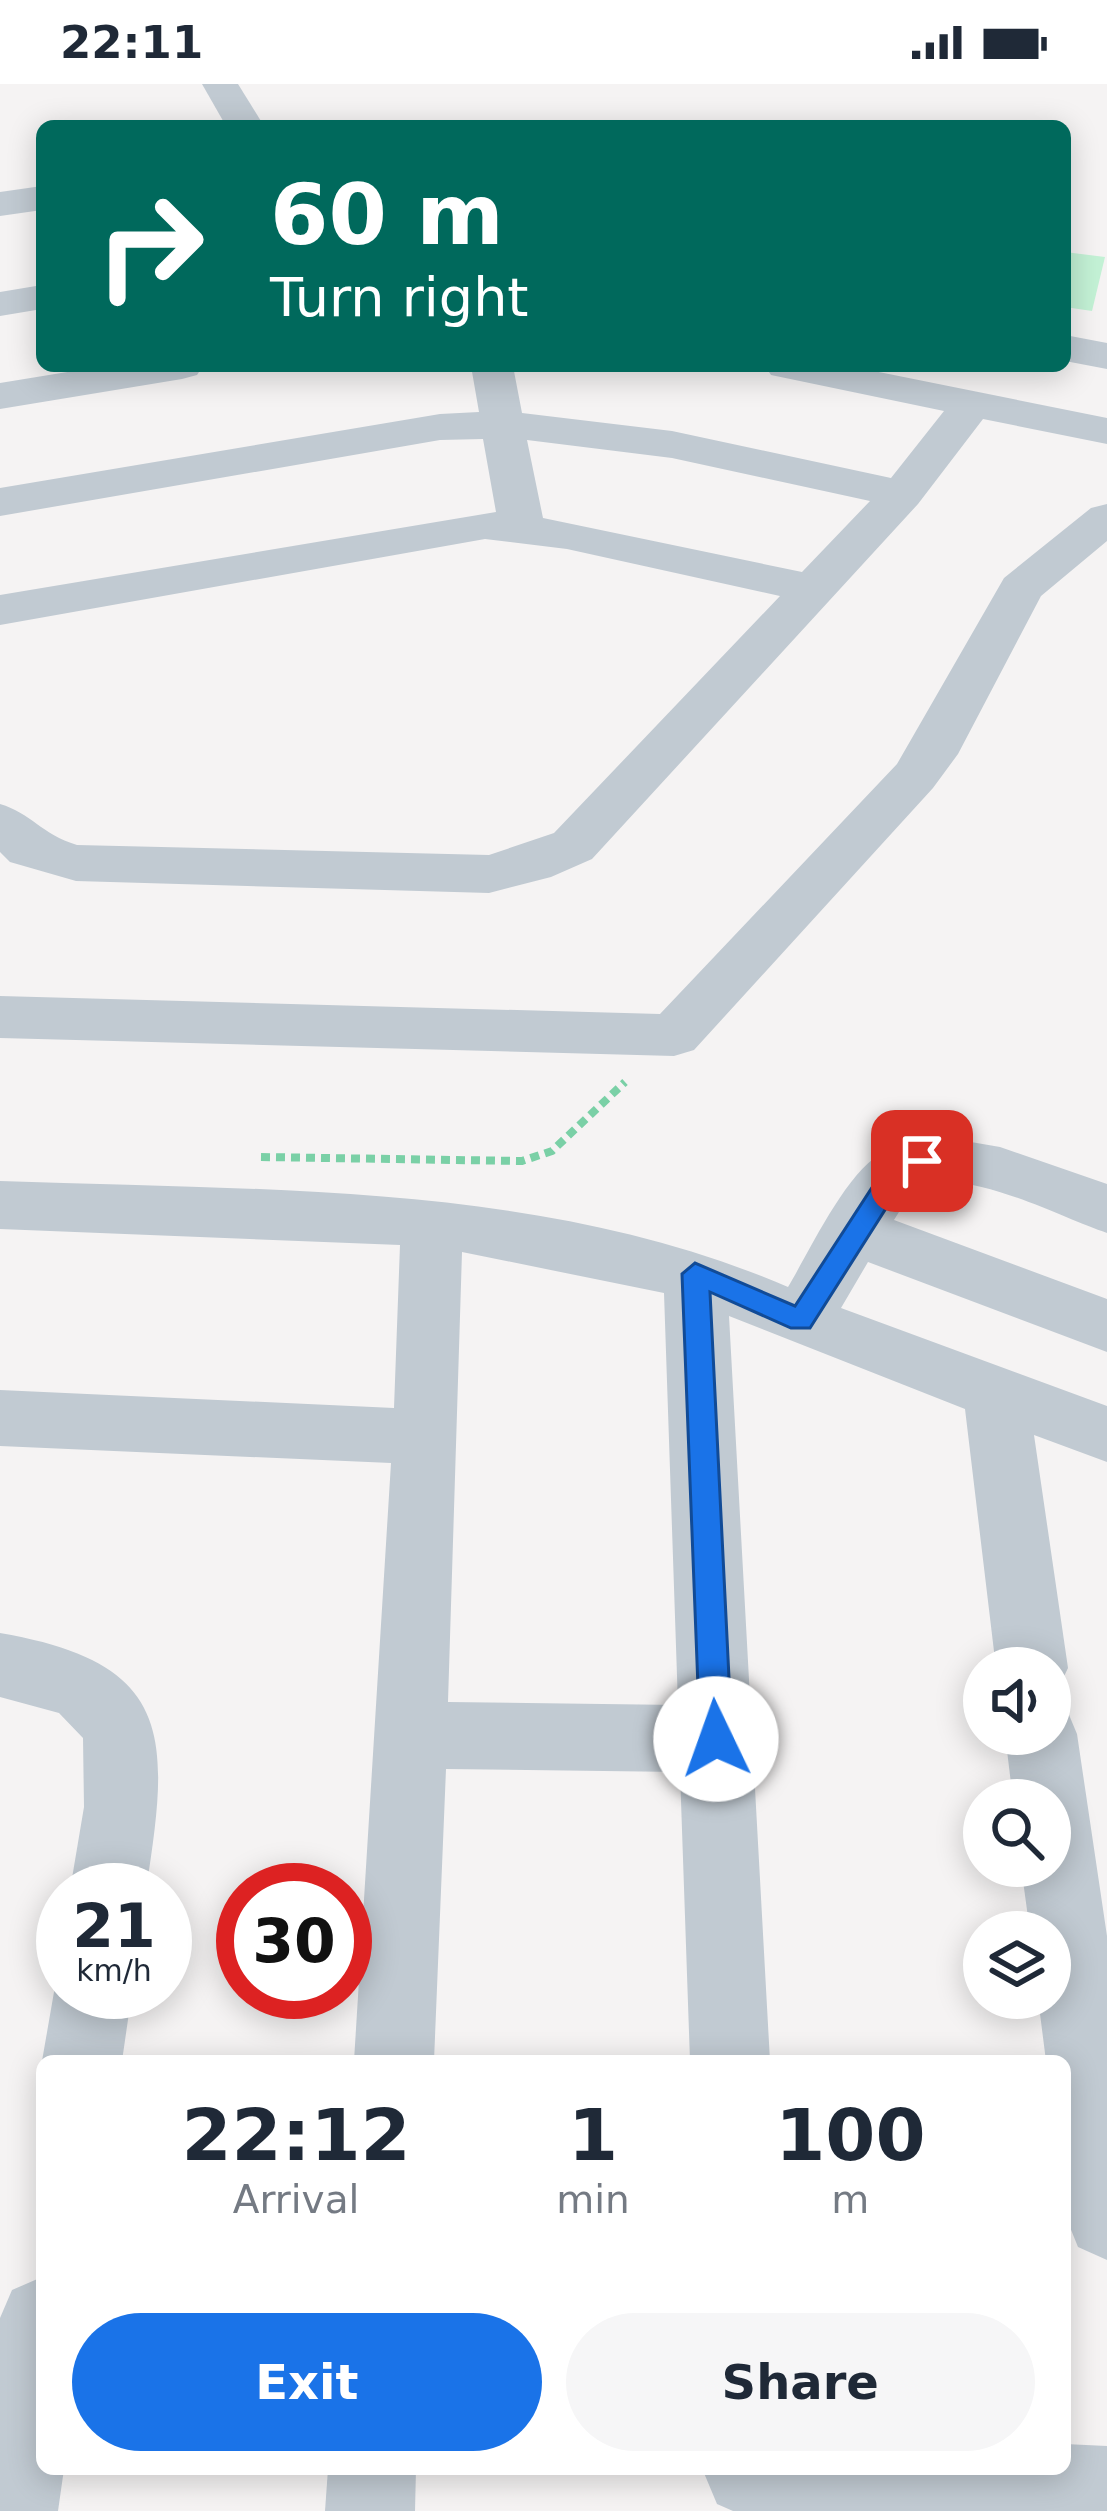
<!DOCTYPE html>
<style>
:root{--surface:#fff;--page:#f6f6f7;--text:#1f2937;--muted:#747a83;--accent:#1a73e8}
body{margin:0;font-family:"DejaVu Sans",sans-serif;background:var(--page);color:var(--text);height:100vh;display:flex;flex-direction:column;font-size:45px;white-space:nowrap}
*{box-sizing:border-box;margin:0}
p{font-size:39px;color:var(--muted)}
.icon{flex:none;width:66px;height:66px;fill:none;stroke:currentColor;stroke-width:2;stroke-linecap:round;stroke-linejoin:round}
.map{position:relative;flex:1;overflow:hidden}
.details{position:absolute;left:36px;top:1971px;width:1035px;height:420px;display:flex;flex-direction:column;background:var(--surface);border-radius:18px;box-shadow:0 6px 30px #0003}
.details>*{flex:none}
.guide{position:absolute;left:36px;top:36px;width:1035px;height:252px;border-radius:18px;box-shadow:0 6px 30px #0003;background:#00695c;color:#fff;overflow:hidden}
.tools{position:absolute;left:963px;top:1563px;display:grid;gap:24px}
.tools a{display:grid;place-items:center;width:108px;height:108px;border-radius:50%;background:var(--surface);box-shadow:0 6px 30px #0003;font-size:60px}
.speed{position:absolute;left:36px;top:1779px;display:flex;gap:24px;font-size:60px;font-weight:700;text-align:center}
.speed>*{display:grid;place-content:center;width:156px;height:156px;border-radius:50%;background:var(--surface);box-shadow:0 6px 30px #0003;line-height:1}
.speed small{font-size:30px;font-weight:400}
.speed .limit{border:18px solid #d22;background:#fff;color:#111}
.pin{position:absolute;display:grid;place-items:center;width:102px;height:102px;color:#fff;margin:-51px;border-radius:24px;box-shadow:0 6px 18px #0006}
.me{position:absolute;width:132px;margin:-66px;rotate:357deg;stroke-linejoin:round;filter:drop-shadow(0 0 9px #0008)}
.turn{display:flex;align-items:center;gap:42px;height:252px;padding:0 36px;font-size:54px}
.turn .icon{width:156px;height:156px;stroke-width:2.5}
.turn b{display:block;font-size:84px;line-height:102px}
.eta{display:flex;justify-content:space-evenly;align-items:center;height:204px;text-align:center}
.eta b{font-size:72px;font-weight:700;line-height:84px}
.primary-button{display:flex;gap:24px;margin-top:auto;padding:24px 36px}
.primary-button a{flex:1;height:138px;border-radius:72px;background:var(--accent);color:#fff;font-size:48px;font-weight:700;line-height:138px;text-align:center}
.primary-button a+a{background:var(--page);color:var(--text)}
.status{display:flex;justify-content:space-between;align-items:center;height:84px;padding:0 60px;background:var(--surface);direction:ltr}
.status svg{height:33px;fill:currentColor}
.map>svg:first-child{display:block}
.green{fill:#c3f1d5}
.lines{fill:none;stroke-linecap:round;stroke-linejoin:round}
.path{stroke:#7ad0a6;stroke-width:8;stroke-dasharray:9 6;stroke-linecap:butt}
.minor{fill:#c1cad2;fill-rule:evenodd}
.route{fill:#1a73e8;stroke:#114b97;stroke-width:3}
</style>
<div class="status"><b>22:11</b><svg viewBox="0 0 49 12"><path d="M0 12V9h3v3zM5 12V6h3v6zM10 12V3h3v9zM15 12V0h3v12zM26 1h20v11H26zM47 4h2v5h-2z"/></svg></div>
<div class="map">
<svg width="1107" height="2427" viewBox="0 0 1107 2427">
<rect width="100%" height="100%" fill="#f5f3f3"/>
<polygon class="green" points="1065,168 1105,173 1092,227 1065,223"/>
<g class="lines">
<polyline class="path" points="261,1073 522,1077 552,1067 625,998"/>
<g class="minor">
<polygon points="202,0 238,0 264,42 226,42"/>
<polygon points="42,102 42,126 0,132 0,108"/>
<polygon points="42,201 42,225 0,232 0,208"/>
<polygon points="1065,251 1107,259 1107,285 1065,277"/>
<polygon points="104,282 203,282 197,291 182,295 0,325 0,299"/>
<path d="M471,282H513L522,329L672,347L891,394L944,327L771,291L765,282H849L1107,334V360L983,335L918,420L592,775L551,793L489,809L76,797L10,778L0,768V720C31,729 41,750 77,761L489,771L554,749L780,512L567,465L485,455L0,541V511L496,428L483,355L440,356L0,432V404L440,330L479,328ZM527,356L672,374L870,417L802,488L543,434Z"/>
<polygon points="1107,420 1107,457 1041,512 958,670 933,704 694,966 674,972 0,954 0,912 660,930 897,680 1004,494 1091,424"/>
<path d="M942,1053L1000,1063L1107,1100V1149C1061,1134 972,1085 925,1102C911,1107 902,1124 894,1136L1107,1215V1268L868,1178L841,1224L1107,1322V1378L1034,1351L1068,1584L1057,1607L1050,1610V1584H996L965,1325L729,1232L770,1977H690L680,1688L446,1685L434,1977H354L391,1379L0,1362V1306L394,1324L400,1161L0,1145V1097C263,1107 541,1097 788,1203C809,1168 845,1091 879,1071C898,1059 920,1055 942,1053ZM462,1168L664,1209L678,1621L448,1618Z"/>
<path d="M0,1549C175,1579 170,1653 146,1806H70L84,1723L83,1654L59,1629L0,1613Z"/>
<polygon points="1050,1620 1067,1626 1077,1650 1107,1852 1107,2176 1078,2163 1065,2131 1065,1977 1046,1977 1038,1914 1050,1914 1050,1848 1030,1848 1021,1782 1050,1782 1050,1716 1013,1716 1005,1650 1050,1650"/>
<polygon points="63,1886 63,1908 132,1908 122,1977 42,1977 54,1908"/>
<polygon points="42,2193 42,2385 64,2385 58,2427 0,2427 0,2234 12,2206"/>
<polygon points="1065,2360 1107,2362 1107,2427 733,2427 717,2420 704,2389 705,2385 1065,2385"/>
<polygon points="328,2385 416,2385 415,2427 325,2427"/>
</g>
</g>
<polygon class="route" points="922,1067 936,1077 932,1084 904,1096 810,1244 791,1244 710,1208 732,1655 727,1666 716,1670 705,1666 700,1655 682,1190 695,1179 795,1222 886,1082"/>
</svg>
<div class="tools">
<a><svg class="icon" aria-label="sound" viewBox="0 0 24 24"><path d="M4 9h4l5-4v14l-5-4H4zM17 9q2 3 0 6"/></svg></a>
<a><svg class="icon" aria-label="search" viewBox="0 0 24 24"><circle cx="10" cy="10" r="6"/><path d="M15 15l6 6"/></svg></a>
<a><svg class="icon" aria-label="layers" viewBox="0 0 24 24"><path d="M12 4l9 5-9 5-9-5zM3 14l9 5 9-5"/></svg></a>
</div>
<div class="speed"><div>21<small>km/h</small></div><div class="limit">30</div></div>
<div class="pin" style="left:922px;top:1077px;background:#d93025"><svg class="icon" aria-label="arrive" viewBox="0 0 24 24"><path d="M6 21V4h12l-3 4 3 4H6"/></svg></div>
<svg class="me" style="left:716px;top:1655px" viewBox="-20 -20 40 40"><circle r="19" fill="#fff"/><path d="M0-13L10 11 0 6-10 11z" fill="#1a73e8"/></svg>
<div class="guide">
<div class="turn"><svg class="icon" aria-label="right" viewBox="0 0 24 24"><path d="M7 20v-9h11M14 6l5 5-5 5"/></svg><div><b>60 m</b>Turn right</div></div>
</div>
<section class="details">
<div class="eta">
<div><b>22:12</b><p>Arrival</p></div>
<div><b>1</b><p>min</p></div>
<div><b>100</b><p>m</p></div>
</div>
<div class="primary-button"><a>Exit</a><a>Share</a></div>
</section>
</div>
